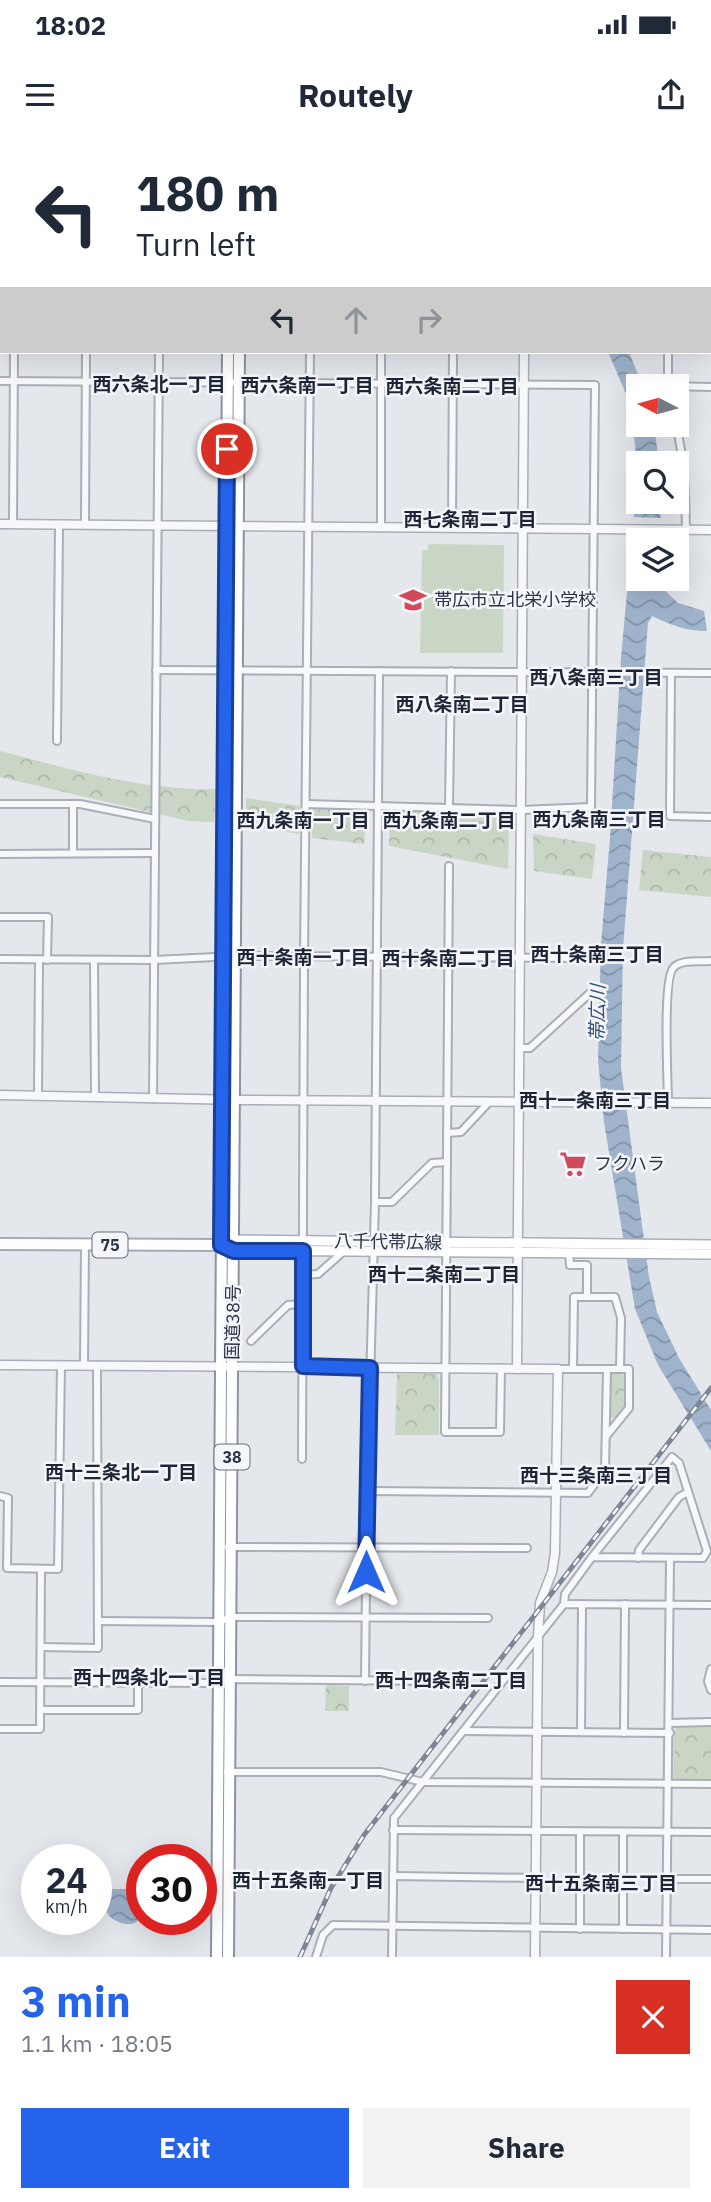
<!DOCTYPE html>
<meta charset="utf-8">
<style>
:root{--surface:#fff;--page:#f2f2f3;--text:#1f2937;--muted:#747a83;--accent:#2563eb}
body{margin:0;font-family:"IBM Plex Sans","Noto Sans JP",sans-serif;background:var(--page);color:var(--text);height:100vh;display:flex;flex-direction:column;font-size:26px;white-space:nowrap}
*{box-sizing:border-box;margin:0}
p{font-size:23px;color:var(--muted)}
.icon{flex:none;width:38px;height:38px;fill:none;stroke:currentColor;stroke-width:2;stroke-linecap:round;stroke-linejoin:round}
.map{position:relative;height:1817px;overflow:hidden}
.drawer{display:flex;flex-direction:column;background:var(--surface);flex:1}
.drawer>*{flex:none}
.top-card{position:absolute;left:0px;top:0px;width:712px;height:214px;box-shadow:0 7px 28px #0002;background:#fff;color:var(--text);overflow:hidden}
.needle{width:46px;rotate:276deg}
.controls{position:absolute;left:626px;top:234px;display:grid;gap:14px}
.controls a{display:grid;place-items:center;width:63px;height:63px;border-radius:0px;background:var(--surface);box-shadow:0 7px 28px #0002;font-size:35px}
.speed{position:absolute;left:21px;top:1704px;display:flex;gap:14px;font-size:35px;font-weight:700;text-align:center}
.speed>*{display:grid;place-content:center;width:91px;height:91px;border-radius:50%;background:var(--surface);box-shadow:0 7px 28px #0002;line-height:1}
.speed small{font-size:18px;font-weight:400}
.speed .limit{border:10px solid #d22;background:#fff;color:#111}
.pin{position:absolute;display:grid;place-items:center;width:60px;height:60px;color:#fff;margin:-30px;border:4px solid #fff;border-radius:50%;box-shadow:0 2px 7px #0007}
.me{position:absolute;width:77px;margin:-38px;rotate:0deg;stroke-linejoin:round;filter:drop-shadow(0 0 5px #0008)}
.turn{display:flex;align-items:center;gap:24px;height:147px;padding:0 21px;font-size:32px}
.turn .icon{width:91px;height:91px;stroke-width:2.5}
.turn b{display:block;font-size:49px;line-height:60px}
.lanes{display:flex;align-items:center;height:66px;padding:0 21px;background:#0003;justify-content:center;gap:35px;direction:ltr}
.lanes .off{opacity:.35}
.round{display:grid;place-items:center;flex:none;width:74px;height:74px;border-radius:0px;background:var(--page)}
.summary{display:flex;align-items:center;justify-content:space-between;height:119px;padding:0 21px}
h1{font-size:42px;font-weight:700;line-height:52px;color:var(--accent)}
.action{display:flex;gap:14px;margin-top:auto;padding:14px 21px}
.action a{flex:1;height:80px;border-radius:0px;background:var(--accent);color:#fff;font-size:28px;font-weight:700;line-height:80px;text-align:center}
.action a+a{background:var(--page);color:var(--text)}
.status{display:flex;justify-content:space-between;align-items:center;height:49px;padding:0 35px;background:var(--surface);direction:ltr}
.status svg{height:19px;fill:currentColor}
header{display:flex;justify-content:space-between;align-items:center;height:91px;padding:0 21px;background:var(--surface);font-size:32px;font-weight:700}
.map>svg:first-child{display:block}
.grass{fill:#c9d6c5}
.park{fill:url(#park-crowns)}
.water{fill:url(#water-waves)}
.pier{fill:#e4e7ec}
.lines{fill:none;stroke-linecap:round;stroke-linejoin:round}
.minor-casing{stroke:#a9aeb7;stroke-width:10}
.tertiary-casing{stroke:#a9aeb7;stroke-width:11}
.secondary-casing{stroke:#a9aeb7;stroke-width:12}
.primary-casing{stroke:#a3abb8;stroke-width:14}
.trunk-casing{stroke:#8b94a3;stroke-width:14}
.minor{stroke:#f7f8fa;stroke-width:6}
.tertiary{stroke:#f7f8fa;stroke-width:8}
.secondary{stroke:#fff;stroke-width:9}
.primary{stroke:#fff;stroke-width:10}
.trunk{stroke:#fff;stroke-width:10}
.rail-casing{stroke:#7d8696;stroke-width:5}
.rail{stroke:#f4f6f9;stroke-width:2.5;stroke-dasharray:8;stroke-linecap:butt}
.route-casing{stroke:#184099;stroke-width:18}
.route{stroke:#2563eb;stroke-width:12}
.labels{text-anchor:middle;stroke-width:5;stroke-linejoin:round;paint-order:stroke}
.shield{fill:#f4f6f9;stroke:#676e7b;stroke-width:2}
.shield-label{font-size:16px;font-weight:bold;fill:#2b3445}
.poi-label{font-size:18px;fill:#2b3445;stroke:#f4f6f9;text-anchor:start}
.street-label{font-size:18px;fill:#2b3445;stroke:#f4f6f9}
.neighbourhood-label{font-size:19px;font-weight:bold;fill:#1d2536;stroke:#f4f6f9}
.water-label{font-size:19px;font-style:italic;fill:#34527a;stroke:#f4f6f9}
</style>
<div class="status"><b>18:02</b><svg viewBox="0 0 49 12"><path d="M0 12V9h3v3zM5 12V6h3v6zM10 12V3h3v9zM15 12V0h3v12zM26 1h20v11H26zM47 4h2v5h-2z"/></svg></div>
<header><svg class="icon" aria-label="menu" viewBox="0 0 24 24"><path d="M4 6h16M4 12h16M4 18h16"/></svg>Routely<svg class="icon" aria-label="share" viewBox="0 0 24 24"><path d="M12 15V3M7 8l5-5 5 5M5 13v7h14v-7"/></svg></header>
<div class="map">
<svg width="711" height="1817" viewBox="0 0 711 1817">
<defs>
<pattern id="park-crowns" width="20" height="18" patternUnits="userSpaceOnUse" patternTransform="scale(1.75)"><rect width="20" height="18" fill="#c9d6c5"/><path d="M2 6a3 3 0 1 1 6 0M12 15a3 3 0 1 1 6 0" fill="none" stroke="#adb8ab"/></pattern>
<pattern id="water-waves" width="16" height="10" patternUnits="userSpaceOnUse" patternTransform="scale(1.75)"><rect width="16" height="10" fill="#9fb4cc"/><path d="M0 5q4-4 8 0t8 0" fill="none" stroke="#8293a7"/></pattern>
</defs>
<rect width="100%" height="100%" fill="#e4e7ec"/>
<polygon class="grass" points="428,404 504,405 503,513 420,513 422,410 428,410"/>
<g class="park">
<path d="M0,611C70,629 143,651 216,649L214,682L188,681L0,637Z"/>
<polygon points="246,658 300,666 299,694 246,685"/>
<polygon points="312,667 367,668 364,704 312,698"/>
<polygon points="390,669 509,675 508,729 389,706"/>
<polygon points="533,694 596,704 592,739 534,731"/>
<polygon points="643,710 711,717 711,757 639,750"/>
<polygon points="614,1233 621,1233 625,1237 624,1267 616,1278 609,1277 610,1236"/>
<polygon points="397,1234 436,1234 439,1239 439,1295 395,1295"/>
<polygon points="326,1545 349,1546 349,1571 325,1571"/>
<polygon points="677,1587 711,1587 711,1641 673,1641 674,1591"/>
</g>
<g class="water">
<path d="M608,212H629L643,247H639V285H654L659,324H639V362H661L660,401H639V439H661V447L678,463L704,471L707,491C686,491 671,485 652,476L648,483L623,809L621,928L649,1137L657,1172L679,1218L711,1270V1311L658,1225L635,1169L604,982L598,920L601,804L610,698L621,518L638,331L630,263Z"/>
<path d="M111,1749H142V1778C139,1780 135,1784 131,1784C111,1786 93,1763 111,1749Z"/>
</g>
<polygon class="pier" points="631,377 664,378 662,401 628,400"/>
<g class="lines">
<g class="minor-casing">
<g id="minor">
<polyline points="16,2 16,0"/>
<polyline points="88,2 88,0"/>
<polyline points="160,2 160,0"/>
<polyline points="310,2 310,0"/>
<polyline points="382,2 382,0"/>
<polyline points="454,2 454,0"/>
<polyline points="669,2 669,0"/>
<polyline points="0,241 595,245 591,667 521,670 306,664"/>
<polyline points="668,246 711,247"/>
<polyline points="668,247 668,212"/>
<path d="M676,285C685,322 685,353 686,390"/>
<polyline points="13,384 14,212"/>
<polyline points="85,385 86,212"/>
<polyline points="381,388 381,212"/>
<polyline points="452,388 453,212"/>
<polyline points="156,530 711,533"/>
<polyline points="671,533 670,676 711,677"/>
<polyline points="57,601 59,385"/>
<polyline points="0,664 80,664 155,679"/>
<polyline points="73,664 73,713"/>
<polyline points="449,667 451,531"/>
<polyline points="0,714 155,713"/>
<polyline points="449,726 445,1292 500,1292 501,1228"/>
<polyline points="0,777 48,777 47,820"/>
<polyline points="0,819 154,820 235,816 591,818"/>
<polyline points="94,820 95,957"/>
<polyline points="519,908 530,908 590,853"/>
<polyline points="38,956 39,820"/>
<polyline points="153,959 159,212"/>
<path d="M668,963C668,942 662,837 674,827C683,819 699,822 711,821"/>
<polyline points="447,993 461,992 489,962"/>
<polyline points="375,1062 392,1062 432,1023 447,1022"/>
<polyline points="569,1112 570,1125 587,1125 587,1157 574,1157 573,1229"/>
<polyline points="302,1135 318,1134 344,1111"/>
<polyline points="587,1157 615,1157 621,1178 620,1229"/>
<polyline points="251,1201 288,1165 302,1164"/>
<polyline points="84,1225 85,1104"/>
<polyline points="558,1229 629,1229 629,1268 607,1295"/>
<polyline points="302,1319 304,817 310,212"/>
<polyline points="367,1351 588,1353 605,1330 607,1229"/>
<polyline points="0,1356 8,1358 7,1428 58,1429 61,1225"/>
<polyline points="228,1407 527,1408"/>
<polyline points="638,1418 639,1410 679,1357 688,1352"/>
<polyline points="564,1464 565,1454 592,1417 672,1317 679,1323 707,1411 703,1418 592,1417"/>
<polyline points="98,1481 219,1482 231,1477 488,1478"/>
<polyline points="41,1507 98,1508 97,1225"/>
<polyline points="711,1529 708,1541 711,1550"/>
<polyline points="365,1541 367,1351 375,1062 379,531"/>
<polyline points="0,1542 219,1543 231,1539 434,1541"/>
<polyline points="41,1570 138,1570 138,1543"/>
<polyline points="669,1583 711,1582"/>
<polyline points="0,1589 40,1589 41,1429"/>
<polyline points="464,1591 670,1593"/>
<polyline points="581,1592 582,1464"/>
<polyline points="624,1593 625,1464"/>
<polyline points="227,1632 381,1632 423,1642 711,1644"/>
<polyline points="393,1690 711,1692"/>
<polyline points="623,1692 623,1789"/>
<polyline points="393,1736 536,1738"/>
<polyline points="667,1739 711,1739"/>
<polyline points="580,1789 580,1692"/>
<polyline points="316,1817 323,1795 333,1785 711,1790"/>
<polyline points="392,1817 394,1678 564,1464 711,1465"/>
<polyline points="666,1817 670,1419"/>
</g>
</g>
<g class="tertiary-casing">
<g id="tertiary">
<polyline points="525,2 525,0"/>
<polyline points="0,98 2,99"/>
<polyline points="710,103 711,103"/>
<polyline points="0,384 711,390"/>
<polyline points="0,955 242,960 711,963"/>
<polyline points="0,1225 558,1229 555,1413 552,1432 540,1463 538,1497 535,1817"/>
<polyline points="517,1229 524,212"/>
</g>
</g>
<g class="secondary-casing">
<g id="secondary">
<polyline points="221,1105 234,1100 711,1105"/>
<polyline points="229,1109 234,1110 711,1114"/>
</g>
</g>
<g class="primary-casing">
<polyline id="primary" points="0,1104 221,1105"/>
</g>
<g class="trunk-casing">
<g id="trunk">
<polyline points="230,2 230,0"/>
<polyline points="241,2 241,0"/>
<polyline points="217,1817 228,212"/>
<polyline points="228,1817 239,212"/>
</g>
</g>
<use href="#minor" class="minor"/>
<use href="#tertiary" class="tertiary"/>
<use href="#secondary" class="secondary"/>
<use href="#primary" class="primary"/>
<use href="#trunk" class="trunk"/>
<g class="rail-casing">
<polyline id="rail" points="300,1817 331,1748 364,1695 711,1248"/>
</g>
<use href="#rail" class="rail"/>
</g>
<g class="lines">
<g class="route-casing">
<polyline id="route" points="227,309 221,1105 234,1111 303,1111 303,1226 370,1228 366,1432"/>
</g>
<use href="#route" class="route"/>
</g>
<defs>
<g id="school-bare" transform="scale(2.1)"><path d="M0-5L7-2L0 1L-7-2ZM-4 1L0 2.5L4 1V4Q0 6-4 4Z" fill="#d1495b" stroke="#f4f6f9" stroke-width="2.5" paint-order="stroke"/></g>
<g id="supermarket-bare" transform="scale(2.1)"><path d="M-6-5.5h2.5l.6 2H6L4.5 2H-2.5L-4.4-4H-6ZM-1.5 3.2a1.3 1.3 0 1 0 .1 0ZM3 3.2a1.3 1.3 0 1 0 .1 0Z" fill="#d1495b" stroke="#f4f6f9" stroke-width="2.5" paint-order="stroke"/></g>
</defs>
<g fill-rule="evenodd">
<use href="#school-bare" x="413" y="460"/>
<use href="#supermarket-bare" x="573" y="1024"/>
</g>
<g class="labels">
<g class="shield">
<rect x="92.5" y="1092.5" width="35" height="25" rx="5"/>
<rect x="214.5" y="1304.5" width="35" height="25" rx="5"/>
</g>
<g class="shield-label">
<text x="110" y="1111">75</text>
<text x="232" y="1323">38</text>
</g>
<g class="poi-label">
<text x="434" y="466">帯広市立北栄小学校</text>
<text x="594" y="1030">フクハラ</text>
</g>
<g class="street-label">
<text transform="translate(388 1102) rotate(1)" y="6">八千代帯広線</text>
<text transform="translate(233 1182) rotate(-89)" y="6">国道38号</text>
</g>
<g class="neighbourhood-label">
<text x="159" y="251">西六条北一丁目</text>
<text x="307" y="252">西六条南一丁目</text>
<text x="452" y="253">西六条南二丁目</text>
<text x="470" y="386">西七条南二丁目</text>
<text x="596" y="544">西八条南三丁目</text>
<text x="462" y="571">西八条南二丁目</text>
<text x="599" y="686">西九条南三丁目</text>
<text x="303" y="687">西九条南一丁目</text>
<text x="449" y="687">西九条南二丁目</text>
<text x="597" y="821">西十条南三丁目</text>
<text x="303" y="824">西十条南一丁目</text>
<text x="448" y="825">西十条南二丁目</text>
<text x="595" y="967">西十一条南三丁目</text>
<text x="444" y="1141">西十二条南二丁目</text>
<text x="121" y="1339">西十三条北一丁目</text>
<text x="596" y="1342">西十三条南三丁目</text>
<text x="149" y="1544">西十四条北一丁目</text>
<text x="451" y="1547">西十四条南二丁目</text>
<text x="308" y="1747">西十五条南一丁目</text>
<text x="601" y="1750">西十五条南三丁目</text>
</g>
<g class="water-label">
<text transform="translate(597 873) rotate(-89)" y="7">帯広川</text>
</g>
</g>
</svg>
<div class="controls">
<a><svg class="needle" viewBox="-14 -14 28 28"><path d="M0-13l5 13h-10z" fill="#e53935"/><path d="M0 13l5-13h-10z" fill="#747a83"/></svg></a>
<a><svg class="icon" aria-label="search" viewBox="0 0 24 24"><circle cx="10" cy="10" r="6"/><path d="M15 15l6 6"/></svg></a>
<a><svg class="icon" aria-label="layers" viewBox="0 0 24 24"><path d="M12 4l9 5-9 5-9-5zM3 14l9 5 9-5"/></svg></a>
</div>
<div class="speed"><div>24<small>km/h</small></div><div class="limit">30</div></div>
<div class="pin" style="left:227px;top:309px;background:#d93025"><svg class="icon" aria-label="arrive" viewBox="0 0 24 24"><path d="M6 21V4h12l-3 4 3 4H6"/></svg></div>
<svg class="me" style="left:366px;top:1432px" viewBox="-20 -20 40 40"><path d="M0-17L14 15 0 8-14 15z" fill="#2563eb" stroke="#fff" stroke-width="4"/></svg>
<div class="top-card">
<div class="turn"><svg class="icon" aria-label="left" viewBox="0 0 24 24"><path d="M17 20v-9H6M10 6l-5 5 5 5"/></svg><div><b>180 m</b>Turn left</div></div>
<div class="lanes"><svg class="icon" aria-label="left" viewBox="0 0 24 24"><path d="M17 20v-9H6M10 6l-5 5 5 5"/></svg><svg class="icon off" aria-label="ahead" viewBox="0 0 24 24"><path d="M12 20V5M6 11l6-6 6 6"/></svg><svg class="icon off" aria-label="right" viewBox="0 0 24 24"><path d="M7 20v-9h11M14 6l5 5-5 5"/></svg></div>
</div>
</div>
<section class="drawer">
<div class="summary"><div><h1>3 min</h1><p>1.1 km · 18:05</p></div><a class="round" style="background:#d93025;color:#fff"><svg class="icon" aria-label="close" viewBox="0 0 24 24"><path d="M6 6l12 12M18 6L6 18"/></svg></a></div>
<div class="action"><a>Exit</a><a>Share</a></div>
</section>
